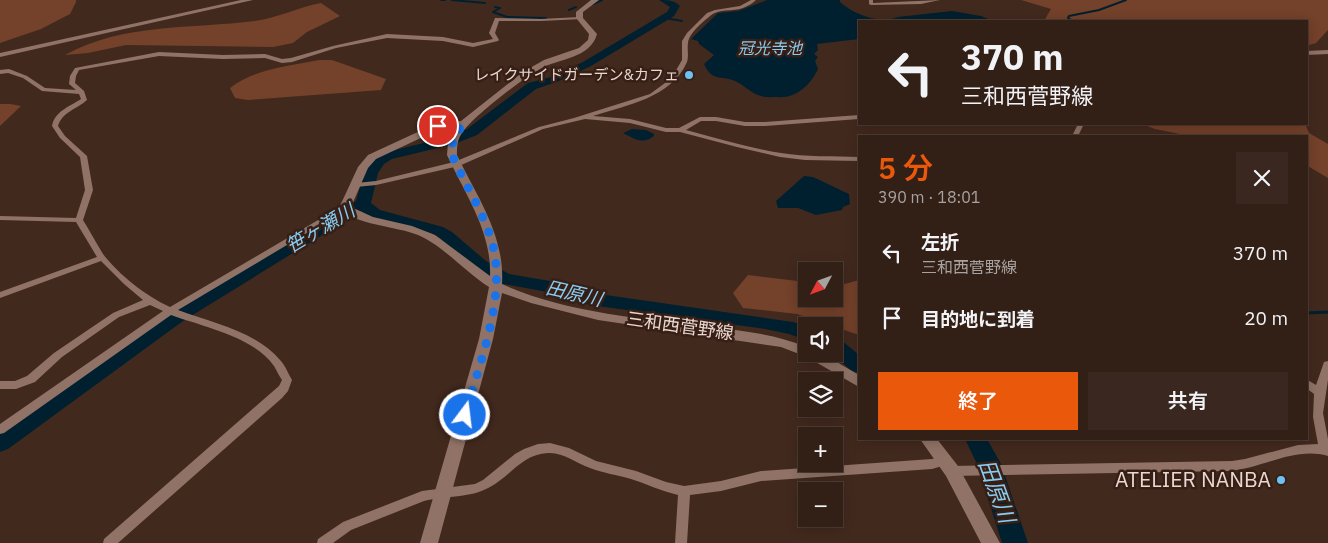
<!DOCTYPE html>
<html lang="ja">
<meta charset="utf-8">
<style>
:root{--surface:#321f16;--page:#3a271f;--text:#f1f3f6;--muted:#a8a2a1;--line:#4d3d35;--accent:#ea580c}
body{margin:0;font-family:"IBM Plex Sans","Noto Sans JP",sans-serif;background:var(--page);color:var(--text);height:100vh;display:flex;flex-direction:column;font-size:19px;white-space:nowrap}
*{box-sizing:border-box;margin:0}
p{font-size:16px;color:var(--muted)}
.icon{flex:none;width:28px;height:28px;fill:none;stroke:currentColor;stroke-width:2;stroke-linecap:round;stroke-linejoin:round}
.map{position:relative;flex:1;overflow:hidden}
.sheet{position:absolute;left:858px;top:135px;width:450px;height:305px;display:flex;flex-direction:column;background:var(--surface);border-radius:0px;box-shadow:0 2px 12px #0003,0 0 0 1px var(--line)}
.sheet>*{flex:none}
.banner{position:absolute;left:858px;top:20px;width:450px;height:105px;border-radius:0px;box-shadow:0 2px 12px #0003,0 0 0 1px var(--line);background:#321f16;color:var(--text);overflow:hidden}
.needle{width:32px;rotate:229deg}
.controls{position:absolute;left:798px;top:262px;display:grid;gap:10px}
.controls a{display:grid;place-items:center;width:45px;height:45px;border-radius:0px;background:var(--surface);box-shadow:0 2px 12px #0003,0 0 0 1px var(--line);font-size:25px}
.pin{position:absolute;display:grid;place-items:center;width:42px;height:42px;color:#fff;margin:-21px;border:2px solid #fff;border-radius:50%;box-shadow:0 1px 5px #0007}
.me{position:absolute;width:55px;margin:-28px;rotate:15deg;stroke-linejoin:round;filter:drop-shadow(0 0 4px #0008)}
.turn{display:flex;align-items:center;gap:18px;height:105px;padding:0 20px;font-size:22px}
.turn .icon{width:65px;height:65px;stroke-width:2.5}
.turn b{display:block;font-size:35px;line-height:42px}
.round{display:grid;place-items:center;flex:none;width:52px;height:52px;border-radius:0px;background:var(--page)}
.overview{display:flex;align-items:center;justify-content:space-between;height:85px;padding:0 20px}
h1{font-size:30px;font-weight:600;line-height:38px;color:var(--accent)}
.action{display:flex;gap:10px;margin-top:auto;padding:10px 20px}
.action a{flex:1;height:58px;border-radius:0px;background:var(--accent);color:#fff;font-size:20px;font-weight:600;line-height:58px;text-align:center}
.action a+a{background:var(--page);color:var(--text)}
ul{padding:0;list-style:none}
li{display:flex;align-items:center;gap:15px;height:65px;padding:0 20px}
li div{flex:1}
li b{display:block;font-size:19px}
li em{font-style:normal}
.map>svg:first-child{display:block}
.green{fill:#74412a}
.water{fill:#01202f}
.lines{fill:none;stroke-linecap:round;stroke-linejoin:round}
.stream-far1{stroke:#01202f;stroke-width:2}
.stream{stroke:#01202f;stroke-width:3}
.river{fill:#01202f;fill-rule:evenodd}
.street{fill:#907366;fill-rule:evenodd}
.secondary{fill:#907366;fill-rule:evenodd}
.route{stroke:#1a73e8;stroke-width:9;stroke-dasharray:0 16.2}
.poi-dot{fill:#6cc3f2;stroke:#371f15;stroke-width:2}
.labels{text-anchor:middle;stroke-width:5;stroke-linejoin:round;paint-order:stroke}
.far-poi-label{font-size:15px;fill:#e9d8d1;stroke:#371f15;text-anchor:end}
.far-water-label{font-size:16px;font-style:italic;fill:#87ccf3;stroke:#371f15}
.street-label{font-size:18px;fill:#e9d8d1;stroke:#371f15}
.water-label{font-size:19px;font-style:italic;fill:#87ccf3;stroke:#371f15}
.near-poi-label{font-size:21px;fill:#e9d8d1;stroke:#371f15;text-anchor:end}
.near-water-label{font-size:22px;font-style:italic;fill:#87ccf3;stroke:#371f15}
</style>
<div class="map">
<svg width="1328" height="543" viewBox="0 0 1328 543">
<rect width="100%" height="100%" fill="#42291e"/>
<g class="green">
<polygon points="0,0 76,0 76,2 70,14 41,29 0,43"/>
<polygon points="1021,0 1328,0 1328,30 1316,43 1306,46 1306,21 1044,21 1051,9"/>
<path d="M321,3L340,16L307,32L293,43L273,47L126,45L88,53L65,55C122,23 192,29 255,21C277,18 299,7 321,3Z"/>
<path d="M319,60H332L386,79L381,90L248,100L235,98L230,88C254,69 289,66 319,60Z"/>
<polygon points="0,104 10,104 21,106 0,126"/>
<polygon points="1142,124 1305,124 1309,133 1328,144 1328,178 1306,165 1306,136 1180,134 1155,129"/>
<polygon points="748,275 806,282 806,299 834,299 834,287 859,280 859,335 797,314 743,308 733,293"/>
</g>
<g class="water">
<path d="M767,0H840V2C854,14 879,25 898,17L952,11L981,16L993,21H859V39L817,44L818,50L814,54L818,57L815,61L818,69C810,86 795,99 777,97C772,97 764,98 758,95C751,93 744,85 735,81C721,75 712,82 704,64L714,55L699,44L698,41L691,39L718,13L738,11Z"/>
<path d="M632,129L646,130L654,134V136C643,145 635,139 623,133Z"/>
<polygon points="804,176 813,177 849,194 850,204 843,207 842,210 816,215 798,208 778,208 776,201"/>
</g>
<g class="lines">
<g class="stream-far1">
<polyline points="441,0 445,0"/>
<polyline points="452,0 485,3"/>
<polyline points="593,4 602,0"/>
<polyline points="495,7 500,8 493,12 507,17 546,18"/>
<polyline points="569,10 576,7"/>
<polyline points="665,18 682,21"/>
<polyline points="1073,21 1068,18 1069,16 1099,10 1126,0"/>
</g>
<polyline class="stream" points="1306,313 1328,312"/>
<g class="river">
<path d="M659,0C667,0 674,0 680,6L674,16L591,66L559,81L536,89L477,135L454,144L392,159L384,164L378,173L371,203L380,210L443,227L452,232L486,261L509,274L556,282L592,293L793,322L807,326L806,340L789,334L765,329L590,305L553,293L498,283L474,269L440,238L431,233L368,216L361,211L183,321L8,449L0,452V431L169,313L356,201L364,173L374,158L382,153L445,138L467,129L528,83L551,77L583,62L667,12L670,7Z"/>
<polygon points="834,338 841,340 859,355 859,373 852,371 832,354 834,354"/>
<polygon points="965,439 987,439 1001,464 1028,543 1002,543 977,464"/>
</g>
<g class="street">
<path d="M751,0H756C753,3 748,6 743,8C732,12 719,8 710,16C703,22 689,33 688,43C687,49 689,56 687,62C671,98 627,105 593,116L630,119L666,128H679L700,117H716L745,122H765L859,115V119L765,126H745L716,121H701L686,130C717,138 749,148 781,153C806,157 833,156 859,157V161L805,160L780,157L737,147L680,132H666L630,123L585,119L543,129L459,166L376,185L356,187L352,185L356,183L376,181L454,162L539,127L574,118L650,94L665,83L675,72L682,60V41L687,33L707,13L715,10L740,6Z"/>
<polygon points="869,0 873,0 873,3 940,0 921,4 871,5 869,4"/>
<path d="M580,17H582V19L541,21H499L495,33L499,40L498,41L473,47L443,41L387,38L336,48L292,62L282,63L265,58L223,59L159,56L79,70L76,76L75,83L84,91L87,100C77,109 62,112 58,126L65,136L87,156L93,190L83,220C90,231 96,243 103,254C119,275 146,296 170,307L342,206H345L349,208L178,310C213,323 255,331 280,360C285,365 288,373 292,380L288,391L282,398L118,543H103L104,539L279,386L282,380C279,376 277,371 274,366C254,337 204,327 171,315L4,433L0,434V424L163,311L150,305L119,317L62,357L35,382L16,389H0V381H15L27,376L54,353L113,313L143,300L124,284L101,261L0,298V292L97,257L76,222L0,220V216L76,218L85,190L80,157L60,138L52,126C55,111 69,107 81,99L79,94L42,91L23,78L8,73L0,74V70L9,69L27,76L45,88L76,90L69,84L70,76L75,68L159,52L223,55L265,54L282,59L291,58L333,46L387,34L443,37L473,43L493,39L489,33L495,18L541,19Z"/>
<polygon points="1328,50 1328,54 1306,55 1306,51"/>
<polygon points="1078,124 1084,124 1078,136 1072,136"/>
<path d="M1328,361V380L1323,413L1328,439V456C1294,446 1262,469 1228,471L952,476L948,474L946,471L948,468L952,466L1232,461L1245,459L1298,445L1318,444L1313,417L1314,394L1306,388V379L1316,385L1323,365L1324,362Z"/>
<path d="M550,443L569,448L596,461L636,471L666,482L684,486L721,481L761,471L932,459L945,456L949,458L951,461L949,464L932,469L761,481L721,491L690,495L687,543H675L678,495C661,491 647,484 631,479C617,475 603,473 590,468C576,463 563,452 548,453C522,454 511,476 490,487C469,499 446,495 424,501L351,530L333,543H317L318,539L343,522L422,491L475,484L483,480L515,454L524,449L538,444Z"/>
</g>
<g class="secondary">
<polygon points="241,0 253,0 0,57 0,53"/>
<path d="M591,0H599L583,12V18L597,34C590,59 559,58 540,69C522,79 472,117 462,133C457,140 457,147 457,155C477,197 505,235 502,284C561,312 645,319 710,327C743,331 775,334 806,347V354H823L859,375V387L807,357L781,347L598,320L531,303L502,293L493,339L438,543H420L479,339L489,287C465,272 445,247 418,235C396,226 355,225 339,208L358,167L368,155L435,124L461,121L523,72L544,60L579,48L588,40L589,34L576,18V12ZM456,127L448,142L447,155C465,194 492,232 490,276L435,235L412,226L373,217L351,207L368,168L376,159L440,129Z"/>
<polygon points="920,439 937,439 958,466 1000,543 981,543 946,476"/>
</g>
</g>
<g class="lines">
<path class="route" d="M438,126L464,124C455,134 451,141 452,155C465,185 485,214 493,246C506,299 479,364 465,415"/>
</g>
<g class="poi-dot">
<circle cx="689" cy="75" r="5"/>
<circle cx="1281" cy="480" r="5"/>
</g>
<g class="labels">
<g class="far-poi-label">
<text x="679" y="80">レイクサイドガーデン&amp;カフェ</text>
</g>
<g class="far-water-label">
<text x="770" y="54">冠光寺池</text>
</g>
<g class="street-label">
<text transform="translate(680 326) rotate(8)" y="6">三和西菅野線</text>
</g>
<g class="water-label">
<text transform="translate(320 228) rotate(-31)" y="7">笹ヶ瀬川</text>
<text transform="translate(574 293) rotate(13)" y="7">田原川</text>
</g>
<g class="near-poi-label">
<text x="1271" y="487">ATELIER NANBA</text>
</g>
<g class="near-water-label">
<text transform="translate(997 491) rotate(70)" y="8">田原川</text>
</g>
</g>
</svg>
<div class="controls">
<a><svg class="needle" viewBox="-14 -14 28 28"><path d="M0-13l5 13h-10z" fill="#e53935"/><path d="M0 13l5-13h-10z" fill="#a8a2a1"/></svg></a>
<a><svg class="icon" aria-label="sound" viewBox="0 0 24 24"><path d="M4 9h4l5-4v14l-5-4H4zM17 9q2 3 0 6"/></svg></a>
<a><svg class="icon" aria-label="layers" viewBox="0 0 24 24"><path d="M12 4l9 5-9 5-9-5zM3 14l9 5 9-5"/></svg></a>
<a>+</a>
<a>−</a>
</div>
<div class="pin" style="left:438px;top:126px;background:#d93025"><svg class="icon" aria-label="arrive" viewBox="0 0 24 24"><path d="M6 21V4h12l-3 4 3 4H6"/></svg></div>
<svg class="me" style="left:465px;top:415px" viewBox="-20 -20 40 40"><circle r="17" fill="#1a73e8" stroke="#fff" stroke-width="3"/><path d="M0-11L8 9 0 5-8 9z" fill="#fff"/></svg>
<div class="banner">
<div class="turn"><svg class="icon" aria-label="left" viewBox="0 0 24 24"><path d="M17 20v-9H6M10 6l-5 5 5 5"/></svg><div><b>370 m</b>三和西菅野線</div></div>
</div>
<section class="sheet">
<div class="overview"><div><h1>5 分</h1><p>390 m · 18:01</p></div><a class="round"><svg class="icon" aria-label="close" viewBox="0 0 24 24"><path d="M6 6l12 12M18 6L6 18"/></svg></a></div>
<ul>
<li><svg class="icon" aria-label="left" viewBox="0 0 24 24"><path d="M17 20v-9H6M10 6l-5 5 5 5"/></svg><div><b>左折</b><p>三和西菅野線</p></div><em>370 m</em></li>
<li><svg class="icon" aria-label="arrive" viewBox="0 0 24 24"><path d="M6 21V4h12l-3 4 3 4H6"/></svg><div><b>目的地に到着</b></div><em>20 m</em></li>
</ul>
<div class="action"><a>終了</a><a>共有</a></div>
</section>
</div>
